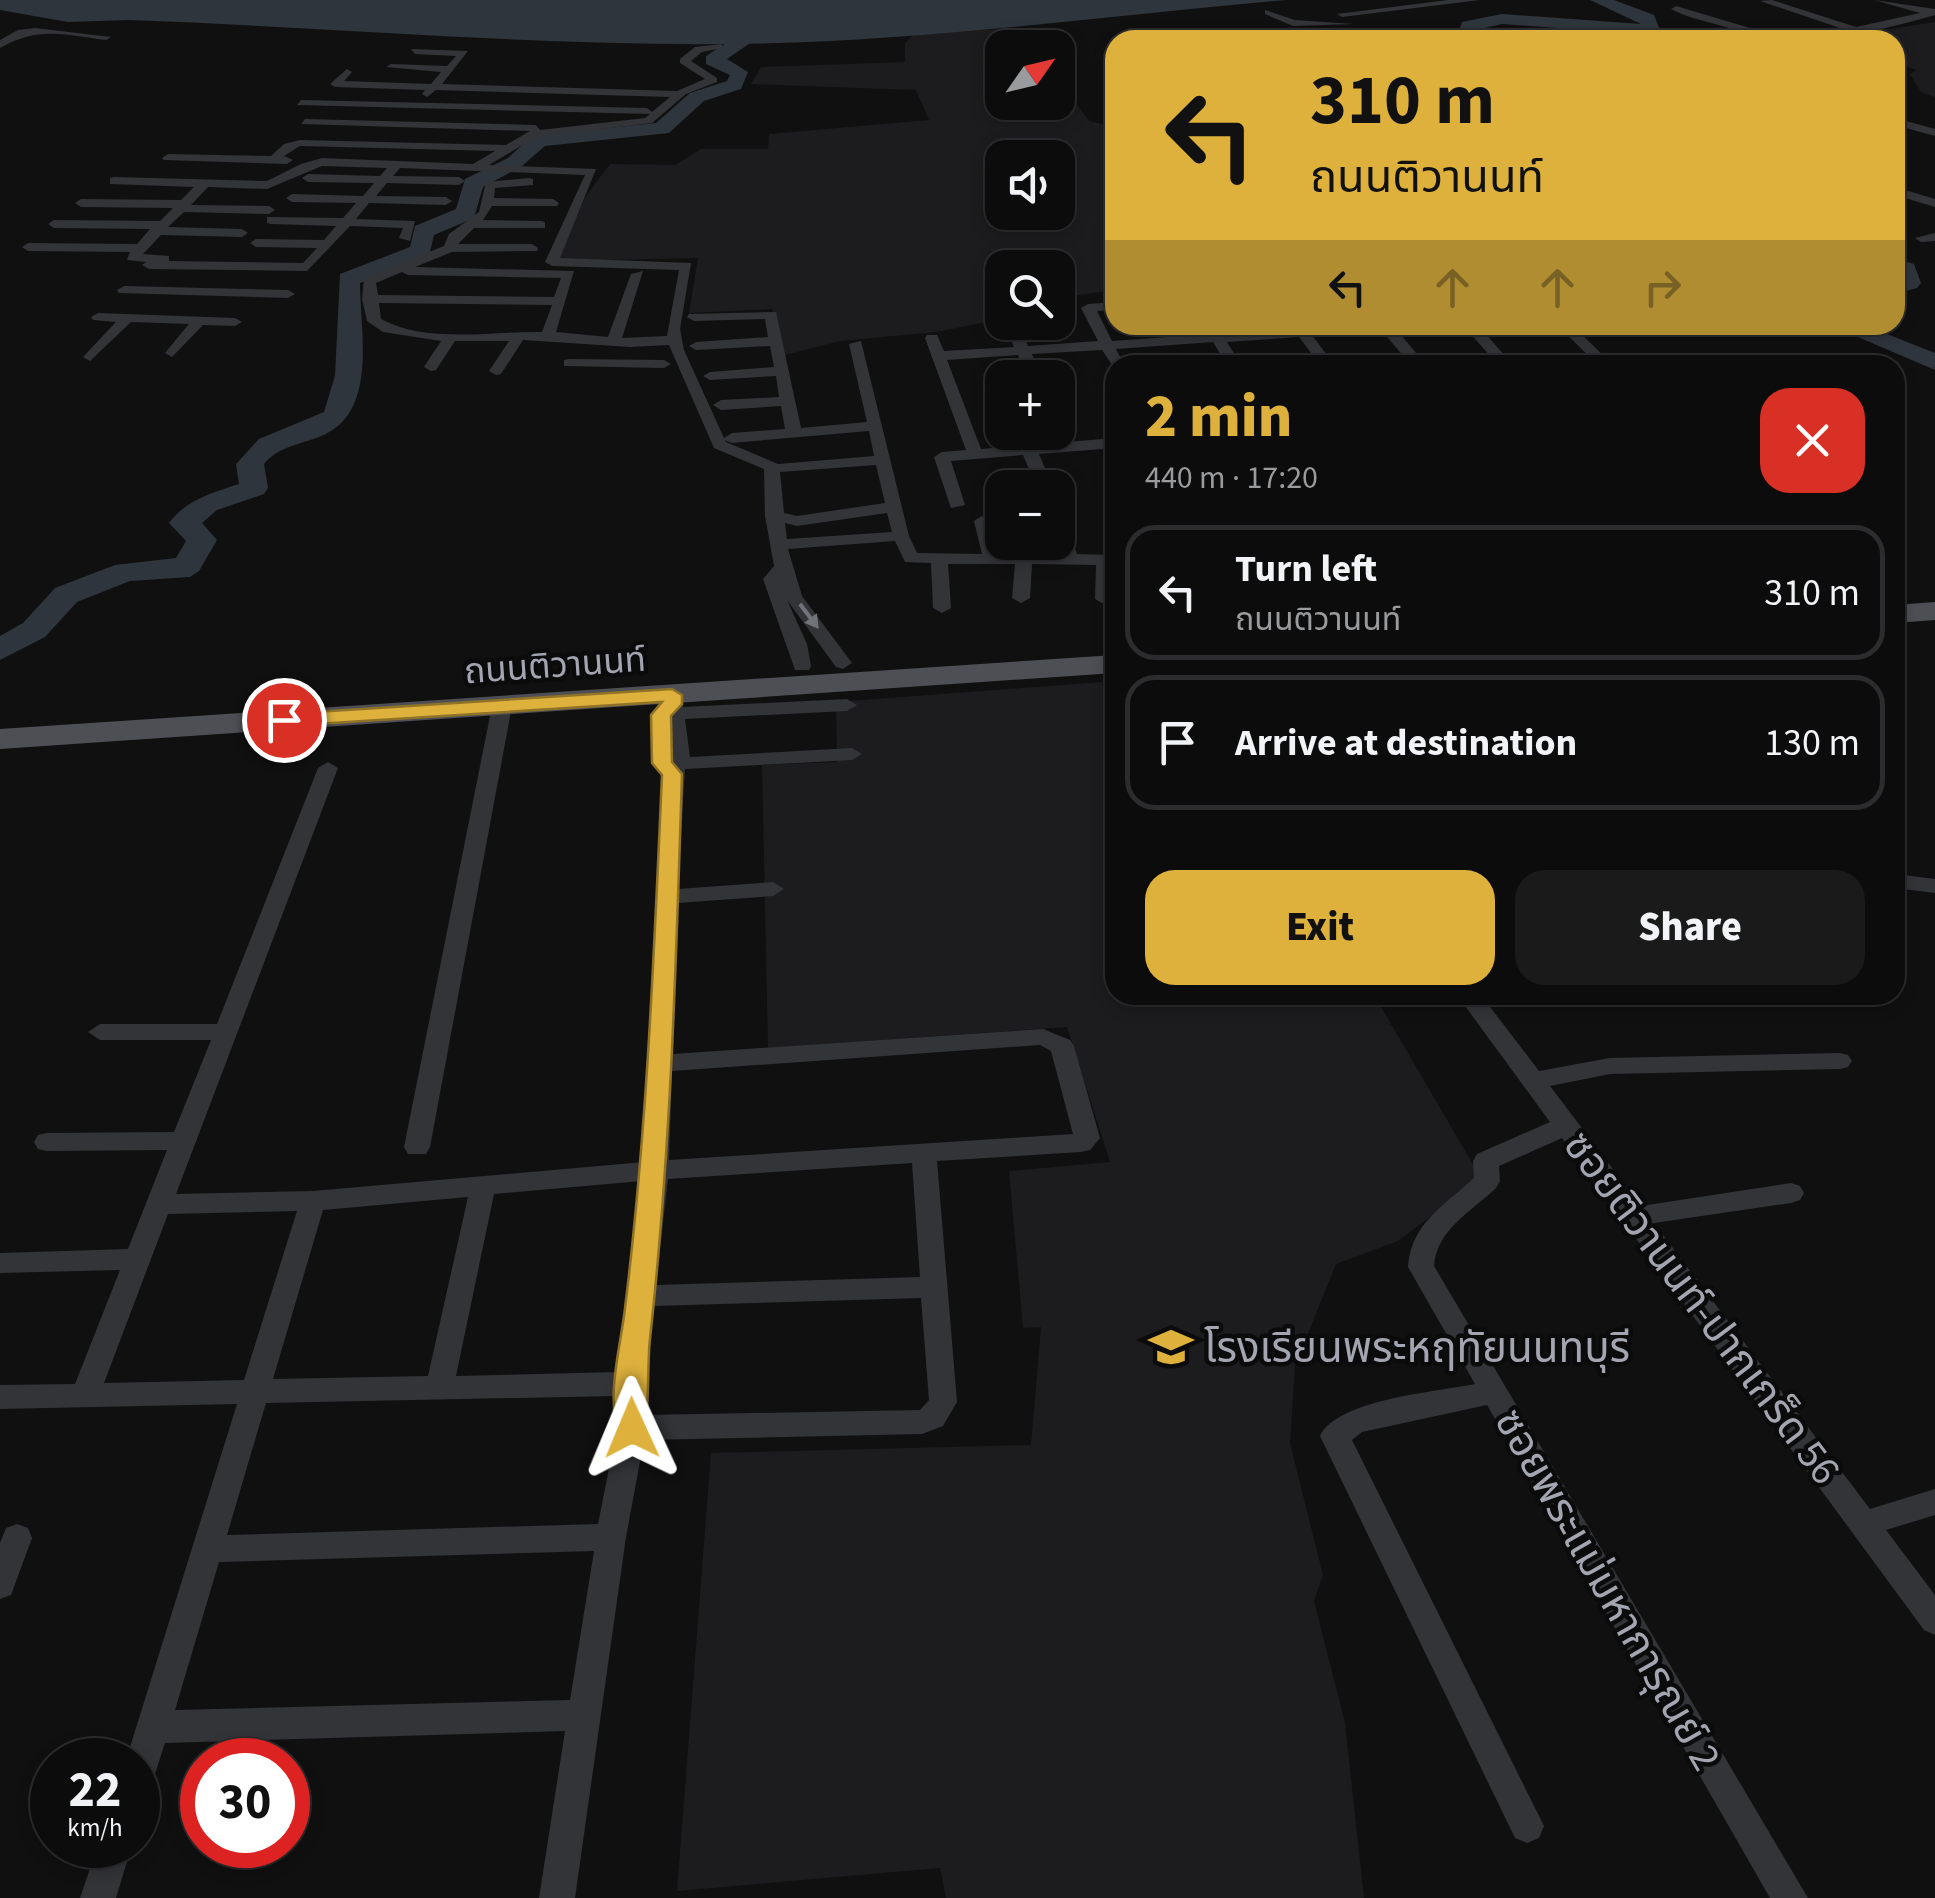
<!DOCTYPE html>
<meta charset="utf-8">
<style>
:root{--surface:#0c0c0d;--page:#1a1a1b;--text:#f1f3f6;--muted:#9a9b9d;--line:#2c2c2e;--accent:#ddb13c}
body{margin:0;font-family:"Source Sans 3","Noto Sans Thai",sans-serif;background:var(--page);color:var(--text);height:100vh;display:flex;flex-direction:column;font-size:38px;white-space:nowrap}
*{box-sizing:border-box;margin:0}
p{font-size:32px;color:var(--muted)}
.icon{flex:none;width:55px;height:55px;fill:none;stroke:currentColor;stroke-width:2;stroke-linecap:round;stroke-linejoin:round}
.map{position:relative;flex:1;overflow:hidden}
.sheet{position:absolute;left:1105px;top:355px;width:800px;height:650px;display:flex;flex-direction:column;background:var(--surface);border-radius:30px;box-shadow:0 5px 15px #0003,0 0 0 2px var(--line)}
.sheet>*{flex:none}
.banner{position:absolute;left:1105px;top:30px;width:800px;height:305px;border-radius:30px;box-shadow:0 5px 15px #0003,0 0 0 2px var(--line);background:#ddb13c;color:#111;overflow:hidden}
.needle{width:65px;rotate:56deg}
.buttons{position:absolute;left:985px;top:30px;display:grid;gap:20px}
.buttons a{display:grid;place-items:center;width:90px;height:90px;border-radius:20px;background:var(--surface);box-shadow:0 5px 15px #0003,0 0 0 2px var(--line);font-size:50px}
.speed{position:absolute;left:30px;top:1738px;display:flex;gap:20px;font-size:50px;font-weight:700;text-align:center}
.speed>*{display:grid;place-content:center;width:130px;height:130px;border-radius:50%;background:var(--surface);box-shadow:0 5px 15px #0003,0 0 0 2px var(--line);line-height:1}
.speed small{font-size:25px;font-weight:400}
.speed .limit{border:15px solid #d22;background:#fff;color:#111}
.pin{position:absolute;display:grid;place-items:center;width:85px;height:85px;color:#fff;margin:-42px;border:5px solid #fff;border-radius:50%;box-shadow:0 2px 10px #0007}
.me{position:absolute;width:110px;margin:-55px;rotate:359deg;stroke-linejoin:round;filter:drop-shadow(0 0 8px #0008)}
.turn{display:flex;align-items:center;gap:35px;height:210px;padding:0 40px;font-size:45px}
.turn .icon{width:130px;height:130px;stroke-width:2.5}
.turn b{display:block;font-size:70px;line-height:85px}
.lanes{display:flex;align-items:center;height:95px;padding:0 40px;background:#0003;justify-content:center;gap:50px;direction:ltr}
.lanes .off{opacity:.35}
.round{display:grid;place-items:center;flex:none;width:105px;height:105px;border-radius:30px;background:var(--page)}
.summary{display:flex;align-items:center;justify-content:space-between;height:170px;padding:0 40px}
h1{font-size:60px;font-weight:800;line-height:75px;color:var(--accent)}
.button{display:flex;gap:20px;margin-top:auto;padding:20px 40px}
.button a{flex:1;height:115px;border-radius:30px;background:var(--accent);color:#111;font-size:40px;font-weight:800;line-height:115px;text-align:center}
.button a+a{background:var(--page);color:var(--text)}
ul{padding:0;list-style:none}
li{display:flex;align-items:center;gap:30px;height:135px;margin:0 20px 15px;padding:0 20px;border:5px solid var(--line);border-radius:30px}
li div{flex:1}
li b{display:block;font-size:38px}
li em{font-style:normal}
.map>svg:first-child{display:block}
.built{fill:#1c1c1e;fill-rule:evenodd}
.water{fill:#2f353c}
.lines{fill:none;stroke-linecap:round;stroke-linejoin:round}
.river{fill:#2f353c;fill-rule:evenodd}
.street{fill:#333438;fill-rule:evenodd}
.primary{fill:#4e4f54;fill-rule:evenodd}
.oneway{fill:#71737a}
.route{fill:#ddb13c;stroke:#907327;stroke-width:2.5}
.labels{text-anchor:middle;stroke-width:9;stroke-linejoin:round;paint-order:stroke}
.street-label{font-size:35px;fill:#a3a6b0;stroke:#0b0b0c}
.near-street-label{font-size:42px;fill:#a3a6b0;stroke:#0b0b0c}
.near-poi-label{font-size:42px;fill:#a3a6b0;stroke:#0b0b0c;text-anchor:start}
</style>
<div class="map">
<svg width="1935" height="1898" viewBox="0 0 1935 1898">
<rect width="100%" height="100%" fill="#101011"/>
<g class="built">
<polygon points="1935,22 1935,97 1921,92 1910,74 1917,70 1895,63 1895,40 1822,40"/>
<path d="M1001,29L1019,47L1002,48V102H1058V79L1089,121L1115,127V290L1058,298V268H1002V319L936,332L840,341L785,355L772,309L689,313L698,258L556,261L586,196L610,164L675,165L701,149H768L769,134L929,120L916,90L751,84L761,67L905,62V43L914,34ZM1002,158H1058V212H1002Z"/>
<polygon points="1115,681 1115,995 1374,995 1481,1178 1398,1241 1336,1264 1295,1366 1290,1443 1323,1575 1314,1601 1345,1723 1364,1898 946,1898 940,1868 677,1891 711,1453 1031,1445 1041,1327 1023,1328 1009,1171 1110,1162 1067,1027 768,1048 762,765 837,762 836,702"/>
</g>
<path class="water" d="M0,0H1286C1103,16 918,42 734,44C531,46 330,27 128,20L68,22L0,10Z"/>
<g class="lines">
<g class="river">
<path d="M793,0H813L727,59L748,72L741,89L704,101L669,133L545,146L522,166L483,187L474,218L434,235L429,256L360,283C360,332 379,415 319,437C300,444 278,447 264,464L268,488L264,494L217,510L202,523L217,540L199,571L190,577L130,581L77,602L45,637L0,660V636L23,623L55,588L115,565L176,558L186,541L169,523C187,499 212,493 239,484L236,464L259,439L324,412L335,376L340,274L410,247L415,226L456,209L465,179L508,158L532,136L656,123L690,93L727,81L730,75L706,64V56Z"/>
<polygon points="1590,0 1614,0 1654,15 1660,30 1651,35 1502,24 1476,30 1474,40 1456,40 1462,22 1502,14 1641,24"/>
<polygon points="1895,258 1914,264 1921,283 1917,288 1895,294"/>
<polygon points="1830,325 1864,325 1935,353 1935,370"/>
</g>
<g class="street">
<polygon points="1448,0 1480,0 1342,17 1337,14"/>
<path d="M1772,0L1856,27L1920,13L1874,0L1935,9V15C1854,38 1797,49 1715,24C1700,20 1684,16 1671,9L1676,6L1750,28L1793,37L1843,29L1760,1Z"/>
<polygon points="1265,10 1295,20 1354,24 1293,26 1265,14"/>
<path d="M35,28L111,37L106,40C62,35 40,26 0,48V40L18,30Z"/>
<polygon points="1570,34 1574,39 1558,40"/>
<path d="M722,44V48L702,52L691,61L717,78V82L686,94L652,123L536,137L489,165L596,169L560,258L691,263L680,329L684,350L724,438L732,433L785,429L781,406L721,410L713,405L721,400L779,397L776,376L710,380L703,376L710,372L774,367L770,346L696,350L689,346L696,342L768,337L765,319L694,321L687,317L689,314L776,312L801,428L867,422L849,344L861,341L909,536L917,553L982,554L974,521L982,516L990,521L999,554H1060L1058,519L1065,520L1077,554L1115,555L1110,603L1104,604L1095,599L1096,565L1032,564L1030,598L1021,603L1012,598L1015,564H948L951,608L942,613L933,608L931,563L905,562L895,541L788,549L802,596L852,663L843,669L836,667L787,600L807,644L811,666L809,670H795L763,579L774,566L765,516L764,469L714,448L669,345L630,347L523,340L501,374L496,375L489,371L509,341H455L436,370L431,371L424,367L441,341L383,332L367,321L362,299L364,278L444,246L449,234L479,212L486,182L529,178L533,179V185L495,188L494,198L553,199L559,203L557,206H492L483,220L541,221L545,222V228H474L458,244H532L538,248L537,251L452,252L415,267L574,271L556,332L608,337L631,274L643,271L622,338L667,336L679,270L552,266L545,262L585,175L400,168L393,176L459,177L465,181L459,185L387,183L376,196L446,197L452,201L446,205L369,203L356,219L415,221L410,241L399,238L403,228L350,226L307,271L149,269L142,265L146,262L127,260L130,252L28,251L22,247L28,243L137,244L150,229L54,228L48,224L54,220L160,221L173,208L81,207L75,203L81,199L181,200L194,187L110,184V178L114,177L267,181L301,164L322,158L473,164L495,151L300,146L284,156L293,160L287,164L164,160L162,158L168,154L271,156L284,144L300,140L506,145L530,131L301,124L305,119L536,125L540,130L645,118L650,114L297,105L301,100L647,108L652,112L670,97L436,90L427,97L422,94L425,90L335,87L330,84L347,69L352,72L344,81L431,84L441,72L386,67L391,64L447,66L456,56L415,54L411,49L468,51L442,84L677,91L705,79L680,63V59L695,47ZM322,166L387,168L380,176L308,174L302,178L308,182L374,183L363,196L292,194L286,198L292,202L356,203L343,218L267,217V223L271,224L336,226L324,240L256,239L250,243L256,247L317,248L303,263L169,261V256L143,254L161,235L242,237L248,233L242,229L168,227L184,212L269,214L275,210L269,206L191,205L208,187L267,189ZM402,272L408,275L561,278L554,297L378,295L376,283ZM379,303L552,305L542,332C491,331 427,344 381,319ZM869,431L874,456L778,464L726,442L725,440L732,443ZM876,465L885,503L797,516L784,513L780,472ZM887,513L892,532L787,539L785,523L797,526Z"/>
<polygon points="1895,118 1935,129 1935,136 1895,125"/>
<polygon points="1895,187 1935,199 1935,207 1895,195"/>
<polygon points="1935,233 1935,241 1921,242 1915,238"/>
<polygon points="124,286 288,290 295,294 288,298 119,293 117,290"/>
<polygon points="1115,302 1115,310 1097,311 1112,341 1208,334 1203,325 1217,325 1222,333 1294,329 1291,325 1307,328 1423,325 1397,330 1426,365 1411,365 1382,331 1313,336 1334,365 1320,365 1299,337 1227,342 1241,365 1227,365 1213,342 1116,349 1124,365 1115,365 1115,369 1102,350 1032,354 1042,378 1027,378 1018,355 947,360 981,449 1115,438 1115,448 1039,454 1053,488 1037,488 1023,455 951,461 965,505 951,508 934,457 942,452 966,450 925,338 927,335 937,335 944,351 1014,347 1004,323 1018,322 1028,346 1098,341 1081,308 1088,304"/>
<polygon points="98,313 235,318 242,322 235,326 203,325 172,357 165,353 189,324 131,322 90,361 83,357 116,322 93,320 91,317"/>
<polygon points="1463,325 1478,325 1513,365 1498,365"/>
<polygon points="1557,325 1572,325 1613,365 1598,365"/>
<polygon points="569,359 664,360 671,364 664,368 564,366 564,360"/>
<path d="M672,689L682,695L683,707L847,699L857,705L847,711L685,719L690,757L852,748L862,754L852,760L685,769L678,889L773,882L784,889L773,896L678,903L673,1054L1043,1029L1070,1040L1074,1046L1100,1138L1090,1150L1081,1152L937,1161L957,1402L943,1426L922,1434L644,1440L626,1537L575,1898H539L565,1731L165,1743L150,1789L138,1793V1760H126L237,1404L0,1409V1385L75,1384L120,1270L0,1273V1253L128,1249L167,1150L47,1151L38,1149L34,1142L38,1135L47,1133L174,1132L211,1040H100L88,1032L100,1024H217L318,768L328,762L338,768L176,1194L313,1191L644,1162L662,775L652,763L651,715L663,703L665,691ZM1040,1045L1051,1051L1073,1134L669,1160L672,1071ZM912,1163L920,1277L656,1285L668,1179ZM642,1181L617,1372L456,1376L494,1194ZM468,1197L428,1376L273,1379L323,1210ZM297,1211L244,1380L104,1383L168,1214ZM921,1298L929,1400L920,1410L646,1415L644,1384L653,1306ZM616,1396L617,1428L598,1524L227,1535L266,1403ZM594,1551L570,1700L175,1710L219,1562Z"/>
<polygon points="502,700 512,706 430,1147 426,1154 408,1154 404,1147 492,706"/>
<polygon points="1895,874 1935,879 1935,893 1895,888"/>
<path d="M1457,995H1481L1539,1071L1610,1058L1840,1053L1848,1055L1852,1061L1848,1067L1840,1069L1610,1074L1550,1086L1641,1206L1791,1183L1800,1186L1804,1193L1800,1200L1791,1203L1654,1223L1870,1509L1935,1489V1515L1886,1530L1935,1595V1635L1924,1630L1562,1138L1499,1166L1500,1181L1496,1188C1471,1212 1437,1229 1434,1266L1808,1898H1770L1487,1405L1362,1432L1352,1440L1544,1826L1539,1838L1527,1843L1515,1838L1320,1436C1338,1399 1436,1392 1475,1384L1408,1267C1411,1223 1445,1205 1474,1178L1473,1161L1477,1154L1550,1122Z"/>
<polygon points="17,1524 28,1528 32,1538 11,1595 0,1599 0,1543 6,1528"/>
<polygon points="98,1845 132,1845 116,1898 80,1898"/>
</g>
<g class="primary">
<polygon points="1935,602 1935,620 1895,623 1895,605"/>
<polygon points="1115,655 1115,673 0,749 0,729"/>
</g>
</g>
<defs><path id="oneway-solid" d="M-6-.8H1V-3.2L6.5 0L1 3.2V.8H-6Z" transform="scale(2.5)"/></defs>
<use class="oneway" href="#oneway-solid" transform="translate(809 616) rotate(53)"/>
<path class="route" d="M672,689L682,695V704L671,716L672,762L682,774C676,965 671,1149 650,1339C647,1361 650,1421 642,1437L632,1440L621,1437C604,1402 621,1346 625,1308C647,1131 654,954 662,775L652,763L651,715L662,702L284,726L275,720L284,714Z"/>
<defs>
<g id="school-bare" transform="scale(3.45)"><path d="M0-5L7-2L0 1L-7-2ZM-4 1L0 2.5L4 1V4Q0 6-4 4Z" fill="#ddb13c" stroke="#0b0b0c" stroke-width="2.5" paint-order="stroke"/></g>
</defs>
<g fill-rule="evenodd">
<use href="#school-bare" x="1171" y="1347"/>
</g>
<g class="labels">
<g class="street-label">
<text transform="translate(555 665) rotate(-4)" y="12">ถนนติวานนท์</text>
</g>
<g class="near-street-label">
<text transform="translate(1703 1307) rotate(53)" y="15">ซอยติวานนท์-ปากเกร็ด 56</text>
<text transform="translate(1609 1589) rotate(60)" y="15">ซอยพระแม่มหาการุณย์ 2</text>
</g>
<g class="near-poi-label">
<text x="1204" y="1362">โรงเรียนพระหฤทัยนนทบุรี</text>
</g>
</g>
</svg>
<div class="buttons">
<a><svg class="needle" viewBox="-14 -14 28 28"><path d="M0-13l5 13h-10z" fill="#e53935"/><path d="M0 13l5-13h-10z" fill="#9a9b9d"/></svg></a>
<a><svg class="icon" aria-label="sound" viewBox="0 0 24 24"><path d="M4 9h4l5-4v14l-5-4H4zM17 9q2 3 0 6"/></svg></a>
<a><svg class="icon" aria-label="search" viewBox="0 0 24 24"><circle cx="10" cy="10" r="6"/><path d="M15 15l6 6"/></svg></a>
<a>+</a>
<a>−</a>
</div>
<div class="speed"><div>22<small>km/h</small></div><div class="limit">30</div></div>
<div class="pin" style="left:284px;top:720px;background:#d93025"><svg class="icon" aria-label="arrive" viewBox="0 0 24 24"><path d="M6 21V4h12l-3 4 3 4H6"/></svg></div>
<svg class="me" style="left:632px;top:1428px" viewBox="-20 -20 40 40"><path d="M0-17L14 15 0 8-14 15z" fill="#ddb13c" stroke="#fff" stroke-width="4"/></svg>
<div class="banner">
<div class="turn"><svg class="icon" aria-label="left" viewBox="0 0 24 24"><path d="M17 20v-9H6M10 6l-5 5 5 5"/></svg><div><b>310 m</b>ถนนติวานนท์</div></div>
<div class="lanes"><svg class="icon" aria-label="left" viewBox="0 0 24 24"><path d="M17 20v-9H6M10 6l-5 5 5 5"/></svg><svg class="icon off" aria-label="ahead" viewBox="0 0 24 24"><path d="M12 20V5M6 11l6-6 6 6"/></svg><svg class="icon off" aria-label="ahead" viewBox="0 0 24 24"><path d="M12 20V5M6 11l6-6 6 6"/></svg><svg class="icon off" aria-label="right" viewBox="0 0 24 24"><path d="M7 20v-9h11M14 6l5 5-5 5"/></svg></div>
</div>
<section class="sheet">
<div class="summary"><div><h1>2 min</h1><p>440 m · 17:20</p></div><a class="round" style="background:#d93025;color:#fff"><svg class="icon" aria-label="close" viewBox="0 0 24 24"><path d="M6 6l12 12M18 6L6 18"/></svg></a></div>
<ul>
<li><svg class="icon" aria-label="left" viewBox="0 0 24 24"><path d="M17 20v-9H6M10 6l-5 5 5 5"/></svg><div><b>Turn left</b><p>ถนนติวานนท์</p></div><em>310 m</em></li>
<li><svg class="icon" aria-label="arrive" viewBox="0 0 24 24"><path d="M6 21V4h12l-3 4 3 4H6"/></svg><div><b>Arrive at destination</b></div><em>130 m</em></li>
</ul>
<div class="button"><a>Exit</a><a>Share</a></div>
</section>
</div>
